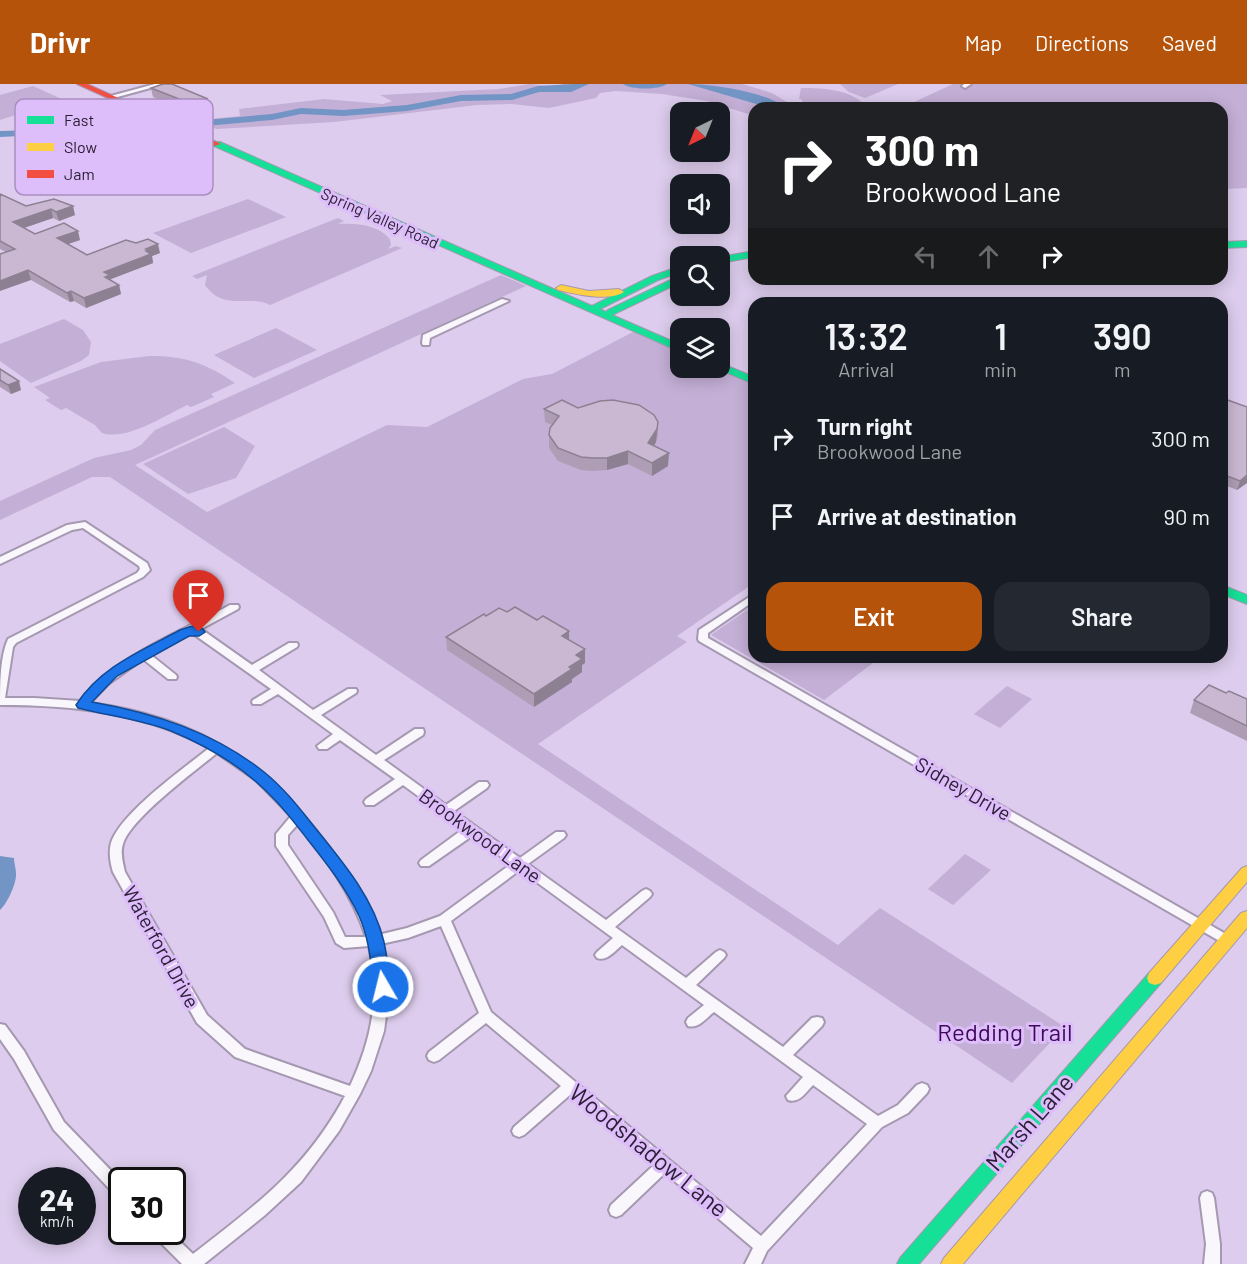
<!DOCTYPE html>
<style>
:root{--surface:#171b24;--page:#242831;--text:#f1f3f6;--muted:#9ea1a6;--accent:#b45309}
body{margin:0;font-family:Barlow,sans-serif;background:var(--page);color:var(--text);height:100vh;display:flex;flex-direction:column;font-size:22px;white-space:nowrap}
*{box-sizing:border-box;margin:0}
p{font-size:20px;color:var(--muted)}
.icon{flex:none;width:33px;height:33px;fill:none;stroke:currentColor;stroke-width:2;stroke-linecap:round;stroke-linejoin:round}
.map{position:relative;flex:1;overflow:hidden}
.details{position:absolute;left:748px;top:213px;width:480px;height:366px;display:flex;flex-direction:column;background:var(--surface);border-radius:18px;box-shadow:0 3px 15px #0003}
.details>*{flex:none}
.guide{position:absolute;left:748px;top:18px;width:480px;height:183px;border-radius:18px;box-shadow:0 3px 15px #0003;background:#202124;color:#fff;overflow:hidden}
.needle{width:39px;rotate:223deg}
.buttons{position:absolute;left:670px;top:18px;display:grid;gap:12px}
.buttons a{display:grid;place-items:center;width:60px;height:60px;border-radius:12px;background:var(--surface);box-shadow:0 3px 15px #0003;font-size:30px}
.speed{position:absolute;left:18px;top:1083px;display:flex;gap:12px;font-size:30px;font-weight:700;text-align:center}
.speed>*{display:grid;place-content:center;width:78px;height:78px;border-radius:50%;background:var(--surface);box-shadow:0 3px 15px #0003;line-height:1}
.speed small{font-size:15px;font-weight:400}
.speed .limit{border:3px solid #111;border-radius:9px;background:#fff;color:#111}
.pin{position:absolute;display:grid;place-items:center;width:51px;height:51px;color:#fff;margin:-62px -26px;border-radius:50% 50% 50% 0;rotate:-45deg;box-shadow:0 0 6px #0007}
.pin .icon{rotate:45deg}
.me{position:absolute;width:66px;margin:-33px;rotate:352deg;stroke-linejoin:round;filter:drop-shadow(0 0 4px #0008)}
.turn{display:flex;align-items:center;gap:21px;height:126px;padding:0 18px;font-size:27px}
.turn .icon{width:78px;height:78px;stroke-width:2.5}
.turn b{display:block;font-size:42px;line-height:51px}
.lanes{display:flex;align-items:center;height:57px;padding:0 18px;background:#0003;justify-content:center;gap:30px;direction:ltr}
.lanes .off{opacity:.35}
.eta{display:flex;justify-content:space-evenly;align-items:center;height:102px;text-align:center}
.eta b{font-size:36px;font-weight:600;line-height:42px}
.button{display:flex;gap:12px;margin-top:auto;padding:12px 18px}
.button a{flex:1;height:69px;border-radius:18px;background:var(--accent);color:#fff;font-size:24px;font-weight:600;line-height:69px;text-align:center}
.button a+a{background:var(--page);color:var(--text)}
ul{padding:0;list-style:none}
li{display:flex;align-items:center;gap:18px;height:78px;padding:0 18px}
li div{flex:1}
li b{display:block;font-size:22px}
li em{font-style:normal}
header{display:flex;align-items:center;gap:36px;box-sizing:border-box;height:84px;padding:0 30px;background:var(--accent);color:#fff}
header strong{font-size:28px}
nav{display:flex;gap:33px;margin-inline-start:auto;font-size:21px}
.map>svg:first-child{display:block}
.green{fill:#c4afd6}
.water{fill:#7295c6}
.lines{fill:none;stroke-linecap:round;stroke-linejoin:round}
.river{fill:#7295c6;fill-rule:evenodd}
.street-casing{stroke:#a598b1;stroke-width:4}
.fast-casing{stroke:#a598b1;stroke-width:2}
.slow-casing{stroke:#a598b1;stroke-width:2}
.jam-casing{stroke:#a598b1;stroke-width:2}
.street{fill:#faf7fc;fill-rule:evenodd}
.fast{fill:#16e098;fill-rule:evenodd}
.slow{fill:#ffcf43;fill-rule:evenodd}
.jam{fill:#f24e42;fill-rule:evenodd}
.wall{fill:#ae9db4}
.shaded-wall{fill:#8d8092}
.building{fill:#cab7d1;stroke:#8d8092;stroke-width:1.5}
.route{fill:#1a73e8;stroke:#114b97;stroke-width:1.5}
.labels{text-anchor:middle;stroke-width:6;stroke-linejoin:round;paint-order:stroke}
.far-street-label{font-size:16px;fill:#2c2036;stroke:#debefa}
.street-label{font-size:20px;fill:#2c2036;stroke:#debefa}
.near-park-label{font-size:24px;fill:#3e075b;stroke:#debefa}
.near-street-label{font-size:24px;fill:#2c2036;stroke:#debefa}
.key{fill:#debefa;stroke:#a98fbf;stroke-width:1.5}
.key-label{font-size:16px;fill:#2c2036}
</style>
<header>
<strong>Drivr</strong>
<nav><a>Map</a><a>Directions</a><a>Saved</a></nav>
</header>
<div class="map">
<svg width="1247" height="1180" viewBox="0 0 1247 1180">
<rect width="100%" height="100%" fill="#ddcced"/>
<g class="green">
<polygon points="530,0 556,3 562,0 742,0 772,9 797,24 754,24 754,28 748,30 707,17 662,10 616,7 600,9 596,14 549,24 512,20 477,21 334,38 216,45 199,36 240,32 239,25 324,15 383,20 392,17 380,11 499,5"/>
<polygon points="840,0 898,0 865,14 849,8"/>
<polygon points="953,0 1247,0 1247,104 1223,105 1222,24 901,24"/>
<polygon points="33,2 64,16 0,36 0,11"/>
<path d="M801,4C822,4 852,5 867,23L806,24L801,15H799Z"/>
<polygon points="248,115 286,133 191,169 153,149"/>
<path d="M338,134L344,137L338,140C356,139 377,140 390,155L391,161L388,165L396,162L402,164L270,221C248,210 224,228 205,201L207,191L197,195L192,192Z"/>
<polygon points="501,191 526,202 135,381 207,428 387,341 427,343 523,295 552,290 635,247 681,268 681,284 716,284 754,301 754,499 677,552 687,558 538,660 838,861 880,824 1065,943 1012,999 110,393 92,393 0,436 0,417 94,374 131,366 141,361 155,346"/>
<polygon points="64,235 83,246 91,258 89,271 81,277 31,299 0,277 0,260"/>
<polygon points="276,244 317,266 254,294 214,271"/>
<path d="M149,272C186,272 205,279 235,299L211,310L214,313L191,323L187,321C164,332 127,357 102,349L95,341L66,324L61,326L45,316L50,314L34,303L101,278Z"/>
<polygon points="224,343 255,362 236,394 188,410 143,380"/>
<polygon points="754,521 754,573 881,573 824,616 711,551"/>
<polygon points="1007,602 1032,615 1000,644 974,630"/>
<polygon points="965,770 991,786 953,821 928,805"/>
</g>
<path class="water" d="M0,772L14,774C14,780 16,784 16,789C17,799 7,820 0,826Z"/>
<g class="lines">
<g class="river">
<polygon points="574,0 589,0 571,8 539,8 512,16 461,17 407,27 343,32 301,30 272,36 205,42 199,39 205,36 272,30 301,24 343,26 407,21 461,11 511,10 538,2"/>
<path d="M623,0H667C659,6 631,6 623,0Z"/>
<path d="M688,0C712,0 767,8 786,24H770Z"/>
<path d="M132,37L138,40L136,42C118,47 67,59 52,47L58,44L90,45Z"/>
<polygon points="36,46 40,47 40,51 0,53 0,47"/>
</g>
<g class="street-casing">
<g id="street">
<polygon points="155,0 165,0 110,15 107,13"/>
<polygon points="964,0 971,0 965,4 962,2"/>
<polygon points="502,215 509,217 430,254 429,261 423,261 422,259 423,251"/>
<path d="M85,438L147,479L150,486L143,493L16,559L13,563L5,614H34L80,617C117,571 179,549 230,521H238L239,523L238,525L201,545L252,581L289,559H297L298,561L297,563L259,586L313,626L348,605H356L357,607L356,609L321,631L376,671L415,645H423L424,648L423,651L384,676L446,721L479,698H487L489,701L487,704L454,727L520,774L556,748H564L566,751L564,754L528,780L606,836L642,807L646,805L650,807L652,810L650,813L615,843L686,894L716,868L720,866L724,868L726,871L724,874L696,901L783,963L812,934L817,933L822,934L824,938L822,942L793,971L878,1032L898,1021L917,1001L922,999L927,1001L929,1005L927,1009L908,1029L882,1043L767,1167L761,1180H745L753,1164L665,1089L621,1131L616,1133L611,1131L609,1126L611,1121L654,1081L571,1010L524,1051L519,1053L514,1051L512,1047L514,1043L561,1002L486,939L439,976L434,978L429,976L427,972L429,968L479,929L441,842L408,854L381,860L388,903L387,924L384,947L371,987L360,1010L339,1047L301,1098L264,1132L204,1180H182L155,1153L153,1148H170L193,1170C256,1121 306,1085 345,1012L235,973L197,939L113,788C110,778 108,766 112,756C126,725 182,686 209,664C145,628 71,621 0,621C0,599 0,573 8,555L137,489L140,485L139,482L83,444L72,446L0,480V473L67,441ZM192,549L271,605L253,616L252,618L253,620H261L278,610L333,650L317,662L319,665H327L340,656L395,695L366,715L364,718L366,721H374L403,701L463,745L421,776L419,779L421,782H429L472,752L511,780L440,832L407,844L378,851C368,819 349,791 329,763C266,678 197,633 90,619L108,600L143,575L168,595H176L177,593L176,591L151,571ZM217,669L256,696L291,732L276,750V762L324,833L336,859L344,864L369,862C380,914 372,954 350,1002L245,965L207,931L125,788C123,779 120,769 123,760C129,736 196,686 217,669ZM298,740C326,774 352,810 366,853H345L333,828L288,761V751ZM520,786L613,854L597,868L595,871L597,874C606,878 615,867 622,861L704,921L688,934L686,938L688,942C699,945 706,934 714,928L803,993L786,1012L788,1016C799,1020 806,1008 813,1001L867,1040L761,1152L491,928L451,837Z"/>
<polygon points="754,510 754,517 708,549 708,554 1231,853 1233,856 1231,859 1227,861 1223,859 699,557 698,555 699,546"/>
<polygon points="0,940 5,941 24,967 64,1038 122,1098 122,1114 117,1113 54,1046 14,975 0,955"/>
<polygon points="1207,1107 1212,1109 1214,1114 1220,1160 1220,1180 1204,1180 1206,1160 1200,1114 1202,1109"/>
</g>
</g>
<g class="fast-casing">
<g id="fast">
<polygon points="214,58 220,58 592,222 652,192 681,182 681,188 658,196 600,225 606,228 608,226 681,191 681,198 612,231 681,261 681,268 214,62"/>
<polygon points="1247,157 1247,163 1222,164 1222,158"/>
<polygon points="754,167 754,173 720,179 720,173"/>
<polygon points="720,279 754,293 754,300 716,284 720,284"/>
<polygon points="1222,501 1247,511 1247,520 1222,510"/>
<polygon points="1155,887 1161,889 1163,894 1161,899 919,1180 897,1180 900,1174 1149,889"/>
</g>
</g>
<g class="slow-casing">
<g id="slow">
<path d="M561,201L589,207L619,205L624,208C609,218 575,210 558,206L556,204Z"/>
<polygon points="1247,782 1247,798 1161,899 1155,901 1149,899 1147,894 1149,889 1242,784"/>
<polygon points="1247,827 1247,844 963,1180 941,1180 944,1174 1241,829"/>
</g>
</g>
<g class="jam-casing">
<polygon id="jam" points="77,0 87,0 221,60 214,62"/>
</g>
<use href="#street" class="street"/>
<use href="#fast" class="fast"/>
<use href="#slow" class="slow"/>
<use href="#jam" class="jam"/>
</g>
<g class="wall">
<polygon points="151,4 208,15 209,25 186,27 153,13"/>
<polygon points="0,110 26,122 54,115 75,131 59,137 53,134 24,144 35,150 80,156 68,160 87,171 160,169 152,172 153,179 111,195 111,197 119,201 121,210 86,224 74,217 70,218 31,196 6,168 0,165"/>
<polygon points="0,285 21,306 11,310 0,303"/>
<polygon points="1222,317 1247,399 1237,406 1222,400"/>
<polygon points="578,324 658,338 658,351 656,358 654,362 668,382 652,392 628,380 607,386 593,387 581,386 558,377 549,364 549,351 552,341 545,338 544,325"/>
<polygon points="507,528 537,536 569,547 569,556 585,565 585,579 582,581 582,588 572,595 572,598 534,623 447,566 446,553"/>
<polygon points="1226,609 1247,615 1247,657 1190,629 1194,616"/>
</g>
<g class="shaded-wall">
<polygon points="208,15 209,25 186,27 184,17"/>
<polygon points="73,122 75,131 59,137 56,128"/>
<polygon points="51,125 53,134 15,147 13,138"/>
<polygon points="78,147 80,156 59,163 57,154"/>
<polygon points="158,160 160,169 152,172 153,179 111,195 112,201 107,202 104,188 146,165"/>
<polygon points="28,186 31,196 0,207 0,197"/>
<polygon points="119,201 121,210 86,224 84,214"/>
<polygon points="71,207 74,217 70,218 67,209"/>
<polygon points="19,297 21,306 11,310 8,301"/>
<polygon points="658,338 656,358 648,372 648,359"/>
<polygon points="628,367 628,380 607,386 607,374"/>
<polygon points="669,369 668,382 652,392 652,379"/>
<polygon points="1247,391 1247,399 1237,406 1240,397"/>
<polygon points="569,547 569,561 562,552"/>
<polygon points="585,565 585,579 582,581 582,588 572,595 572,598 534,623 534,610 569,583 576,571"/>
</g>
<g class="building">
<polygon points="163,0 172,0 208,15 184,17 151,4"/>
<polygon points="0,110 26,122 54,115 73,122 56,128 51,125 13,138 35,150 64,139 78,147 57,154 87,171 126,156 136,159 148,155 158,160 146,165 149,166 146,167 151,170 104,188 110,191 105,193 119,201 84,214 71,207 67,209 28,186 0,197 0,170 15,165 0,157"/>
<polygon points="0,285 19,297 8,301 0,296"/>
<polygon points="1225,315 1247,323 1247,391 1240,397 1222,390 1222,317"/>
<polygon points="562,316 578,324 600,317 613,316 639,321 654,331 658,338 657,345 648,359 669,369 652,379 628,367 607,374 593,374 581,373 558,364 549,351 550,344 559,332 544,325"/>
<polygon points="515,523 537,536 543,532 569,547 562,552 585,565 576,571 582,575 569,583 572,585 534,610 446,553 484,530 486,532 499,524 507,528"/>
<polygon points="1209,601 1226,609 1229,607 1247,615 1247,642 1194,616"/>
</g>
<path class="route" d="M192,542L203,545L205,548L199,552H189L117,592L92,618C154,629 214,648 264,688C284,704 300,725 316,745C343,778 374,815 384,858C387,872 389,888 391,903L389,907L383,909L377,907L374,903C371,879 369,854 359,832C346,804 327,780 308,756C297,742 286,727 273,714C246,685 207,662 171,647C140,635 109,632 78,624L76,621C100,583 141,567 180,546Z"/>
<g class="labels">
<g class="far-street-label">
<text transform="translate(380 134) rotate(24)" y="6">Spring Valley Road</text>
</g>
<g class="street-label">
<text transform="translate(963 705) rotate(30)" y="7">Sidney Drive</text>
<text transform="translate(480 752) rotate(36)" y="7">Brookwood Lane</text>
<text transform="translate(161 863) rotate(61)" y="7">Waterford Drive</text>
</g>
<g class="near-park-label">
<text x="1005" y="957">Redding Trail</text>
</g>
<g class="near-street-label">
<text transform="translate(1030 1039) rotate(-49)" y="8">Marsh Lane</text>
<text transform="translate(648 1067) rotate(39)" y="8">Woodshadow Lane</text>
</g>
</g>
<rect x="15" y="15" width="198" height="96" rx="9" class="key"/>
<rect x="27" y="32" width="27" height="8" fill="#16e098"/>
<rect x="27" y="59" width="27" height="8" fill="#ffcf43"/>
<rect x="27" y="86" width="27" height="8" fill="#f24e42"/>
<g class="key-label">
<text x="64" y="42">Fast</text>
<text x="64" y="69">Slow</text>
<text x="64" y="96">Jam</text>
</g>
</svg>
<div class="buttons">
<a><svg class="needle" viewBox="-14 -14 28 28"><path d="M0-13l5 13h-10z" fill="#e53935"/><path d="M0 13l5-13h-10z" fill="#9ea1a6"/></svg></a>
<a><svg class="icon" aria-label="sound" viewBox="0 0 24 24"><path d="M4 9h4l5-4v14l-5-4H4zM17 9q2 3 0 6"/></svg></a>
<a><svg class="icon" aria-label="search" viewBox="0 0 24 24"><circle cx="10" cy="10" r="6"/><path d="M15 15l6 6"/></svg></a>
<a><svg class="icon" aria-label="layers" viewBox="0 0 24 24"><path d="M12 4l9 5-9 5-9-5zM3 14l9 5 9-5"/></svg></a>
</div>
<div class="speed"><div>24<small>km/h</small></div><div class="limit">30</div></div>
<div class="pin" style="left:199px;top:548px;background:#d93025"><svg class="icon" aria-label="arrive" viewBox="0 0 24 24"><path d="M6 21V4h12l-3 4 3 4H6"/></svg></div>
<svg class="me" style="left:383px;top:903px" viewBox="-20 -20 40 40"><circle r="17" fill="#1a73e8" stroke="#fff" stroke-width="3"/><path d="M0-11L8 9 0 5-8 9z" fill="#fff"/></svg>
<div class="guide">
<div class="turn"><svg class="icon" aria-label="right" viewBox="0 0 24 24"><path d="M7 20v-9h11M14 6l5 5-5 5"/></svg><div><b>300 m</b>Brookwood Lane</div></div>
<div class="lanes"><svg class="icon off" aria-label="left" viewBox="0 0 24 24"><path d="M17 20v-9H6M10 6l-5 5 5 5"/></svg><svg class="icon off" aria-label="ahead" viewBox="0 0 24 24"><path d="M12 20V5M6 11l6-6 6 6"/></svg><svg class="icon" aria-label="right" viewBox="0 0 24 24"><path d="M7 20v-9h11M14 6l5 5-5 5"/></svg></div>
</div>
<section class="details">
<div class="eta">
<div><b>13:32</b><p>Arrival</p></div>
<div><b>1</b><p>min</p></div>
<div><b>390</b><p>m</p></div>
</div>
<ul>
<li><svg class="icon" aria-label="right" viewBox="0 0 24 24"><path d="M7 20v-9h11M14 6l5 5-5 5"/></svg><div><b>Turn right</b><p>Brookwood Lane</p></div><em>300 m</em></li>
<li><svg class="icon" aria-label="arrive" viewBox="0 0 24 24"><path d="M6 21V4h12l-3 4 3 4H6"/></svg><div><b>Arrive at destination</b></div><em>90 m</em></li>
</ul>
<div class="button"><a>Exit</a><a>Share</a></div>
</section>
</div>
